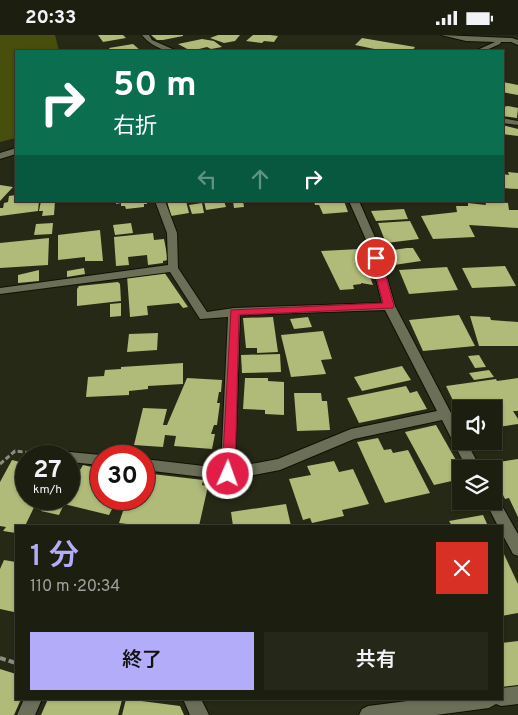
<!DOCTYPE html>
<html lang="ja">
<meta charset="utf-8">
<style>
:root{--surface:#1c1f10;--page:#252719;--text:#f1f3f6;--muted:#a0a29f;--line:#3a3d30;--accent:#b3adf9}
body{margin:0;font-family:Overpass,"Noto Sans JP",sans-serif;background:var(--page);color:var(--text);height:100vh;display:flex;flex-direction:column;font-size:19px;white-space:nowrap}
*{box-sizing:border-box;margin:0}
p{font-size:16px;color:var(--muted)}
.icon{flex:none;width:28px;height:28px;fill:none;stroke:currentColor;stroke-width:2;stroke-linecap:round;stroke-linejoin:round}
.map{position:relative;flex:1;overflow:hidden}
.side{position:absolute;left:15px;top:490px;width:488px;height:175px;display:flex;flex-direction:column;background:var(--surface);border-radius:0px;box-shadow:0 1px 4px #0004,0 0 0 1px var(--line)}
.side>*{flex:none}
.hud{position:absolute;left:15px;top:15px;width:489px;height:152px;border-radius:0px;box-shadow:0 1px 4px #0004,0 0 0 1px var(--line);background:#0b6e4f;color:#fff;overflow:hidden}
.fabs{position:absolute;left:452px;top:365px;display:grid;gap:10px}
.fabs a{display:grid;place-items:center;width:50px;height:50px;border-radius:0px;background:var(--surface);box-shadow:0 1px 4px #0004,0 0 0 1px var(--line);font-size:25px}
.speed{position:absolute;left:15px;top:410px;display:flex;gap:10px;font-size:25px;font-weight:700;text-align:center}
.speed>*{display:grid;place-content:center;width:65px;height:65px;border-radius:50%;background:var(--surface);box-shadow:0 1px 4px #0004,0 0 0 1px var(--line);line-height:1}
.speed small{font-size:12px;font-weight:400}
.speed .limit{border:8px solid #d22;background:#fff;color:#111}
.pin{position:absolute;display:grid;place-items:center;width:42px;height:42px;color:#fff;margin:-21px;border:2px solid #fff;border-radius:50%;box-shadow:0 1px 5px #0007}
.me{position:absolute;width:55px;margin:-28px;rotate:2deg;stroke-linejoin:round;filter:drop-shadow(0 0 4px #0008)}
.turn{display:flex;align-items:center;gap:18px;height:105px;padding:0 15px;font-size:22px}
.turn .icon{width:65px;height:65px;stroke-width:2.5}
.turn b{display:block;font-size:35px;line-height:42px}
.lanes{display:flex;align-items:center;height:48px;padding:0 15px;background:#0003;justify-content:center;gap:25px;direction:ltr}
.lanes .off{opacity:.35}
.round{display:grid;place-items:center;flex:none;width:52px;height:52px;border-radius:0px;background:var(--page)}
.head{display:flex;align-items:center;justify-content:space-between;height:85px;padding:0 15px}
h1{font-size:30px;font-weight:600;line-height:38px;color:var(--accent)}
.action{display:flex;gap:10px;margin-top:auto;padding:10px 15px}
.action a{flex:1;height:58px;border-radius:0px;background:var(--accent);color:#111;font-size:20px;font-weight:600;line-height:58px;text-align:center}
.action a+a{background:var(--page);color:var(--text)}
.status{display:flex;justify-content:space-between;align-items:center;height:35px;padding:0 25px;background:var(--surface);direction:ltr}
.status svg{height:14px;fill:currentColor}
.map>svg:first-child{display:block}
.green{fill:#484e0c}
.building{fill:#b0ba79}
.lines{fill:none;stroke-linecap:round;stroke-linejoin:round}
.minor-casing{stroke:#0f1202;stroke-width:2}
.path-far1{stroke:#8b8e7e;stroke-width:3;stroke-dasharray:5 2.5;stroke-linecap:butt}
.path{stroke:#8b8e7e;stroke-width:4;stroke-dasharray:6 3;stroke-linecap:butt}
.minor{fill:#6b6f58;fill-rule:evenodd}
.route{fill:#e11d48;stroke:#92132f}
</style>
<div class="status"><b>20:33</b><svg viewBox="0 0 49 12"><path d="M0 12V9h3v3zM5 12V6h3v6zM10 12V3h3v9zM15 12V0h3v12zM26 1h20v11H26zM47 4h2v5h-2z"/></svg></div>
<div class="map">
<svg width="518" height="680" viewBox="0 0 518 680">
<rect width="100%" height="100%" fill="#262915"/>
<polygon class="green" points="0,0 55,0 59,16 16,16 16,103 0,107"/>
<g class="building">
<polygon points="98,0 123,0 126,3 103,7"/>
<polygon points="151,0 183,0 183,1 163,5 157,5"/>
<polygon points="218,0 240,0 235,6 224,8 210,3"/>
<polygon points="253,0 270,0 278,1 274,7 264,6 262,8 246,6"/>
<polygon points="362,3 415,12 412,16 384,16 355,10"/>
<polygon points="202,4 214,6 222,12 211,14 207,12 191,16 178,9"/>
<polygon points="133,9 141,16 111,16 109,13"/>
<polygon points="503,47 518,50 518,60 502,57"/>
<polygon points="508,71 518,73 517,83 502,81 503,72"/>
<polygon points="502,90 518,94 518,101 502,99"/>
<polygon points="508,137 518,138 518,154 502,153 502,139 509,140"/>
<polygon points="0,150 13,152 0,166"/>
<polygon points="16,160 16,166 39,166 38,176 0,181 0,173 3,173 4,168 8,167 9,161"/>
<polygon points="41,166 55,166 54,180 42,181 43,176 39,176"/>
<polygon points="116,166 147,166 147,169 144,169 144,172 126,174 125,171 121,171 121,168 116,169"/>
<polygon points="167,166 186,166 189,178 171,181"/>
<polygon points="204,166 224,166 226,172 206,175"/>
<polygon points="233,166 243,166 244,172 234,173"/>
<polygon points="314,166 344,166 348,177 323,179 319,170 315,170"/>
<polygon points="485,166 508,168 509,175 518,175 518,193 469,190 475,202 433,204 421,181 457,177 456,171 468,171 468,168 486,170"/>
<polygon points="202,168 204,178 192,179 189,170"/>
<polygon points="404,174 408,184 376,186 371,176"/>
<polygon points="410,186 419,204 386,208 378,188"/>
<polygon points="53,188 52,199 34,200 36,189"/>
<polygon points="131,188 133,198 115,200 113,190"/>
<polygon points="100,195 103,226 85,226 85,222 58,225 58,200"/>
<polygon points="153,198 154,205 164,204 168,225 163,226 163,228 148,230 147,220 128,222 129,230 116,231 114,202"/>
<polygon points="49,203 48,230 0,233 0,208"/>
<polygon points="407,213 413,213 421,226 394,230 386,216"/>
<polygon points="360,214 373,250 361,248 361,249 353,250 354,254 340,255 321,216"/>
<polygon points="505,231 516,251 472,253 462,233"/>
<polygon points="447,232 458,255 409,259 399,235"/>
<polygon points="84,233 85,239 67,242 67,236"/>
<polygon points="39,235 39,246 18,248 18,240"/>
<polygon points="164,237 188,272 183,273 179,268 147,271 148,280 130,282 127,241"/>
<polygon points="118,247 120,249 121,266 77,271 77,254 79,251"/>
<polygon points="121,268 121,281 110,282 110,269"/>
<polygon points="459,280 475,311 423,316 409,285"/>
<polygon points="470,281 490,282 491,285 518,287 518,311 479,311"/>
<polygon points="273,282 278,317 257,318 257,313 246,313 243,283"/>
<polygon points="308,282 312,292 294,294 290,284"/>
<polygon points="323,296 332,324 321,325 326,339 291,342 281,300"/>
<polygon points="158,298 157,315 127,317 129,299"/>
<polygon points="280,319 281,337 242,338 241,320"/>
<polygon points="479,320 486,332 475,333 468,321"/>
<polygon points="183,328 183,349 148,351 148,354 129,356 129,360 86,362 88,342 104,341 105,335 121,334 121,332"/>
<polygon points="402,331 411,345 362,356 354,342"/>
<polygon points="489,335 494,342 474,345 469,338"/>
<polygon points="187,343 222,345 221,357 219,357 217,368 220,368 217,390 214,390 211,399 215,399 212,414 174,411 176,401 165,400 163,412 134,410 143,373 167,374 163,390 167,390"/>
<polygon points="245,343 268,343 268,346 284,347 284,380 265,379 265,375 243,374"/>
<polygon points="518,343 518,376 513,376 518,384 518,389 498,392 494,384 494,374 461,374 461,382 446,351 496,344 497,346"/>
<polygon points="406,351 410,358 417,356 427,374 359,388 347,363"/>
<polygon points="294,358 321,358 322,366 327,366 330,395 297,396"/>
<polygon points="436,390 461,434 461,444 434,450 405,397"/>
<polygon points="378,403 384,415 391,414 393,418 408,415 430,458 385,468 357,407"/>
<polygon points="22,422 26,423 26,464 38,464 25,491 16,491 16,498 3,496 6,492 0,491 0,447 12,425 20,427"/>
<polygon points="518,424 518,482 509,463 505,464 494,442 494,434 489,434 487,429"/>
<polygon points="334,426 339,437 353,434 369,469 342,475 344,481 312,488 310,483 303,485 289,444 311,440 307,431"/>
<polygon points="83,430 101,434 101,464 117,464 109,480 64,469 59,480 41,476 47,466 40,464 69,464 69,432 80,435"/>
<polygon points="144,438 203,445 202,450 208,451 199,491 144,491 119,488 127,464 144,464"/>
<polygon points="286,469 291,491 233,491 231,477"/>
<polygon points="483,480 488,491 452,491 449,486"/>
<polygon points="503,517 518,549 518,578 501,581 501,518"/>
<polygon points="4,525 16,527 16,572 14,577 0,574 0,534"/>
<polygon points="518,606 518,651 501,653 501,608"/>
<polygon points="0,634 16,639 16,664 21,664 14,680 0,680"/>
<polygon points="48,664 115,664 122,665 118,680 41,680"/>
<polygon points="126,664 180,671 184,680 122,680"/>
</g>
<g class="lines">
<g class="minor-casing">
<g id="minor">
<path d="M142,0H149L152,5L177,16C163,17 150,10 142,0Z"/>
<polygon points="441,0 512,3 518,5 518,10 511,7 501,7 500,9 484,16 475,16 495,7 466,6"/>
<polygon points="502,83 518,86 518,90 502,88"/>
<polygon points="16,113 16,119 0,124 0,118"/>
<path d="M155,166H165L177,198L178,233L207,277L234,273L382,268L367,207L349,166H359L377,207L395,271L461,397V406H466L481,434H467L442,385L354,404L280,435L228,445L144,435V424L221,433L228,282L200,284L170,237L0,259V253L168,230L167,198ZM385,275L437,376L351,394L278,424L235,432L240,280Z"/>
<polygon points="69,417 101,420 106,421 101,421 101,430 69,427 69,421 62,421 64,418"/>
<polygon points="494,461 497,462 518,499 518,521 513,519 501,497 501,491 498,491 485,466 494,466"/>
<polygon points="518,651 518,669 501,671 496,669 489,673 436,680 359,680 362,674 368,671 423,664 501,664 501,653"/>
<polygon points="24,664 42,664 35,680 17,680"/>
<polygon points="183,664 201,664 209,680 190,680"/>
</g>
</g>
<polyline class="path-far1" points="0,429 15,416 50,420"/>
<polyline class="path" points="0,623 16,628"/>
<use href="#minor" class="minor"/>
</g>
<polygon class="route" points="376,220 381,223 394,271 393,273 239,280 235,439 233,443 228,445 224,443 222,439 231,275 383,268 371,223"/>
</svg>
<div class="fabs">
<a><svg class="icon" aria-label="sound" viewBox="0 0 24 24"><path d="M4 9h4l5-4v14l-5-4H4zM17 9q2 3 0 6"/></svg></a>
<a><svg class="icon" aria-label="layers" viewBox="0 0 24 24"><path d="M12 4l9 5-9 5-9-5zM3 14l9 5 9-5"/></svg></a>
</div>
<div class="speed"><div>27<small>km/h</small></div><div class="limit">30</div></div>
<div class="pin" style="left:376px;top:223px;background:#d93025"><svg class="icon" aria-label="arrive" viewBox="0 0 24 24"><path d="M6 21V4h12l-3 4 3 4H6"/></svg></div>
<svg class="me" style="left:228px;top:439px" viewBox="-20 -20 40 40"><circle r="17" fill="#e11d48" stroke="#fff" stroke-width="3"/><path d="M0-11L8 9 0 5-8 9z" fill="#fff"/></svg>
<div class="hud">
<div class="turn"><svg class="icon" aria-label="right" viewBox="0 0 24 24"><path d="M7 20v-9h11M14 6l5 5-5 5"/></svg><div><b>50 m</b>右折</div></div>
<div class="lanes"><svg class="icon off" aria-label="left" viewBox="0 0 24 24"><path d="M17 20v-9H6M10 6l-5 5 5 5"/></svg><svg class="icon off" aria-label="ahead" viewBox="0 0 24 24"><path d="M12 20V5M6 11l6-6 6 6"/></svg><svg class="icon" aria-label="right" viewBox="0 0 24 24"><path d="M7 20v-9h11M14 6l5 5-5 5"/></svg></div>
</div>
<section class="side">
<div class="head"><div><h1>1 分</h1><p>110 m · 20:34</p></div><a class="round" style="background:#d93025;color:#fff"><svg class="icon" aria-label="close" viewBox="0 0 24 24"><path d="M6 6l12 12M18 6L6 18"/></svg></a></div>
<div class="action"><a>終了</a><a>共有</a></div>
</section>
</div>
